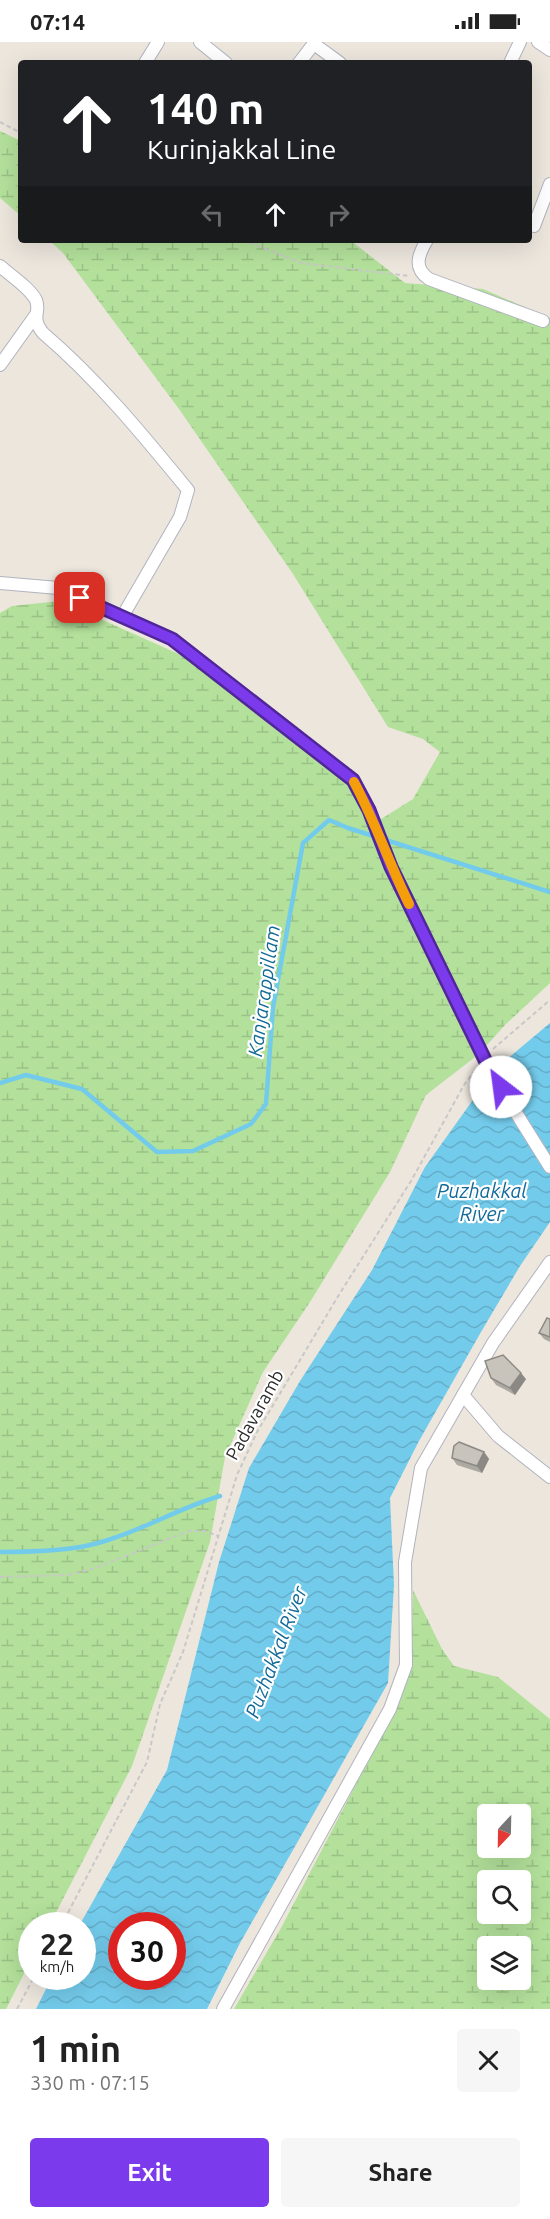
<!DOCTYPE html>
<meta charset="utf-8">
<style>
:root{--surface:#fff;--page:#f6f6f6;--text:#222;--muted:#767676;--accent:#7c3aed}
body{margin:0;font-family:Ubuntu,sans-serif;background:var(--page);color:var(--text);height:100vh;display:flex;flex-direction:column;font-size:22px;white-space:nowrap}
*{box-sizing:border-box;margin:0}
p{font-size:20px;color:var(--muted)}
.icon{flex:none;width:33px;height:33px;fill:none;stroke:currentColor;stroke-width:2;stroke-linecap:round;stroke-linejoin:round}
.map{position:relative;height:1967px;overflow:hidden}
.panel{display:flex;flex-direction:column;background:var(--surface);flex:1}
.panel>*{flex:none}
.top-card{position:absolute;left:18px;top:18px;width:514px;height:183px;border-radius:6px;box-shadow:0 6px 24px #0002;background:#202124;color:#fff;overflow:hidden}
.needle{width:39px;rotate:202deg}
.tools{position:absolute;left:477px;top:1762px;display:grid;gap:12px}
.tools a{display:grid;place-items:center;width:54px;height:54px;border-radius:6px;background:var(--surface);box-shadow:0 6px 24px #0002;font-size:30px}
.speed{position:absolute;left:18px;top:1870px;display:flex;gap:12px;font-size:30px;font-weight:700;text-align:center}
.speed>*{display:grid;place-content:center;width:78px;height:78px;border-radius:50%;background:var(--surface);box-shadow:0 6px 24px #0002;line-height:1}
.speed small{font-size:15px;font-weight:400}
.speed .limit{border:9px solid #d22;background:#fff;color:#111}
.pin{position:absolute;display:grid;place-items:center;width:51px;height:51px;color:#fff;margin:-26px;border-radius:12px;box-shadow:0 3px 9px #0006}
.me{position:absolute;width:66px;margin:-33px;rotate:330deg;stroke-linejoin:round;filter:drop-shadow(0 0 4px #0008)}
.turn{display:flex;align-items:center;gap:21px;height:126px;padding:0 30px;font-size:27px}
.turn .icon{width:78px;height:78px;stroke-width:2.5}
.turn b{display:block;font-size:42px;line-height:51px}
.lanes{display:flex;align-items:center;height:57px;padding:0 30px;background:#0003;justify-content:center;gap:30px;direction:ltr}
.lanes .off{opacity:.35}
.round{display:grid;place-items:center;flex:none;width:63px;height:63px;border-radius:6px;background:var(--page)}
.overview{display:flex;align-items:center;justify-content:space-between;height:102px;padding:0 30px}
h1{font-size:36px;font-weight:700;line-height:45px}
.action{display:flex;gap:12px;margin-top:auto;padding:12px 30px}
.action a{flex:1;height:69px;border-radius:6px;background:var(--accent);color:#fff;font-size:24px;font-weight:700;line-height:69px;text-align:center}
.action a+a{background:var(--page);color:var(--text)}
.status{display:flex;justify-content:space-between;align-items:center;height:42px;padding:0 30px;background:var(--surface);direction:ltr}
.status svg{height:16px;fill:currentColor}
.map>svg:first-child{display:block}
.wetland{fill:url(#wetland-marsh);fill-rule:evenodd}
.water{fill:url(#water-waves);fill-rule:evenodd}
.lines{fill:none;stroke-linecap:round;stroke-linejoin:round}
.stream{stroke:#73cbeb;stroke-width:4.5}
.minor-casing{stroke:#b1b3be;stroke-width:14}
.path{stroke:#c8c8c8;stroke-width:2;stroke-dasharray:4.5 3;stroke-linecap:butt}
.minor{stroke:#fff;stroke-width:12}
.wall{fill:#aca9a2}
.shaded-wall{fill:#8c8984}
.building{fill:#c8c4bc;stroke:#8c8984;stroke-width:1.5}
.route-casing{stroke:#51269a;stroke-width:15}
.route{stroke:#7c3aed;stroke-width:10}
.slow{stroke:#f59e0b;stroke-width:10}
.labels{text-anchor:middle;stroke-width:4.5;stroke-linejoin:round;paint-order:stroke}
.street-label{font-size:18px;fill:#2b2b2b;stroke:#fff}
.water-label{font-size:20px;font-style:italic;fill:#116a98;stroke:#fff}
</style>
<div class="status"><b>07:14</b><svg viewBox="0 0 49 12"><path d="M0 12V9h3v3zM5 12V6h3v6zM10 12V3h3v9zM15 12V0h3v12zM26 1h20v11H26zM47 4h2v5h-2z"/></svg></div>
<div class="map">
<svg width="550" height="1967" viewBox="0 0 550 1967">
<defs>
<pattern id="wetland-marsh" width="20" height="14" patternUnits="userSpaceOnUse" patternTransform="scale(1.5)"><rect width="20" height="14" fill="#b3e19b"/><path d="M1 5h8M5 5V1M11 12h8M15 12V8" fill="none" stroke="#9ac186"/></pattern>
<pattern id="water-waves" width="16" height="10" patternUnits="userSpaceOnUse" patternTransform="scale(1.5)"><rect width="16" height="10" fill="#73cbeb"/><path d="M0 5q4-4 8 0t8 0" fill="none" stroke="#64aeca"/></pattern>
</defs>
<rect width="100%" height="100%" fill="#ece6dd"/>
<g class="wetland">
<polygon points="0,89 21,99 21,174 0,156"/>
<polygon points="49,198 350,198 405,241 483,247 550,276 550,941 505,983 479,1012 426,1053 390,1130 310,1260 263,1330 225,1415 210,1500 132,1724 49,1884 32,1884 31,1918 6,1967 0,1967 0,571 12,564 60,559 181,613 352,743 370,784 413,757 440,710 423,697 388,685 293,532 179,367 63,211"/>
<path d="M413,1548L442,1607L454,1624L498,1635L550,1677V1967H234L281,1886L402,1654L412,1606ZM488,1773H520V1806H488ZM488,1839H520V1872H488ZM488,1905H520V1938H488Z"/>
</g>
<path class="water" d="M550,981V1180L520,1224L481,1290L419,1399L390,1456L394,1543L388,1641L240,1901L207,1967H36L52,1935H82V1884H79L167,1728L219,1520L249,1426L300,1339L372,1228L425,1125L495,1027ZM122,1884H172V1935H122Z"/>
<g class="lines">
<g class="stream">
<polyline points="0,1041 26,1033 82,1047 157,1110 193,1109 251,1082 266,1062 273,965 303,801 329,778 348,786 550,850"/>
<path d="M0,1510C29,1510 71,1509 98,1501C140,1490 178,1466 220,1454"/>
</g>
<g class="minor-casing">
<g id="minor">
<polyline points="200,0 226,21"/>
<polyline points="538,0 550,8"/>
<polyline points="314,2 340,21"/>
<polyline points="145,21 158,0"/>
<polyline points="299,21 315,0"/>
<polyline points="510,21 520,0"/>
<polyline points="534,184 550,142"/>
<path d="M427,198C418,213 413,226 429,237L543,279"/>
<path d="M0,224C11,234 29,245 36,258C41,270 30,275 43,291C97,337 143,393 188,448L180,475L122,575"/>
<polyline points="0,323 35,274"/>
<polyline points="0,541 58,546 172,597 353,738 369,768 391,825 488,1026 550,1125"/>
<polyline points="463,1353 498,1394 550,1435"/>
<polyline points="223,1967 390,1667 406,1623 405,1520 421,1426 493,1301 550,1220"/>
</g>
</g>
<g class="path">
<polyline points="0,80 21,91"/>
<polyline points="243,198 301,221 409,234"/>
<polyline points="493,1007 550,958"/>
<polyline points="0,1535 68,1533 95,1526 189,1489 205,1489 218,1494"/>
<polyline points="61,1884 147,1720 160,1662 183,1610 237,1433 257,1390 340,1251 411,1139 464,1043 474,1030"/>
<polyline points="17,1967 34,1935"/>
</g>
<use href="#minor" class="minor"/>
</g>
<g class="wall">
<polygon points="550,1277 550,1300 544,1297 539,1291"/>
<polygon points="491,1336 526,1337 515,1353 496,1343"/>
<polygon points="484,1410 489,1417 482,1431 457,1423 452,1416"/>
</g>
<g class="shaded-wall">
<polygon points="521,1331 526,1337 515,1353 510,1346"/>
<polygon points="484,1410 489,1417 482,1431 477,1424"/>
</g>
<g class="building">
<polygon points="547,1276 550,1277 550,1295 539,1291"/>
<polygon points="503,1313 521,1331 510,1346 491,1336 485,1319"/>
<polygon points="459,1400 484,1410 477,1424 452,1416 454,1404"/>
</g>
<g class="lines">
<g class="route-casing">
<polyline id="route" points="80,556 172,597 353,738 369,768 391,825 489,1026 501,1045"/>
</g>
<use href="#route" class="route"/>
<path class="slow" d="M354,740C375,779 389,821 409,862"/>
</g>
<g class="labels">
<g class="street-label">
<text transform="translate(255 1373) rotate(-61)" y="6">Padavaramb</text>
</g>
<g class="water-label">
<text transform="translate(264 949) rotate(-82)" y="7">Kanjarappillam</text>
<text x="482" y="1156">Puzhakkal<tspan x="482" dy="23">River</tspan></text>
<text transform="translate(276 1610) rotate(-69)" y="7">Puzhakkal River</text>
</g>
</g>
</svg>
<div class="tools">
<a><svg class="needle" viewBox="-14 -14 28 28"><path d="M0-13l5 13h-10z" fill="#e53935"/><path d="M0 13l5-13h-10z" fill="#767676"/></svg></a>
<a><svg class="icon" aria-label="search" viewBox="0 0 24 24"><circle cx="10" cy="10" r="6"/><path d="M15 15l6 6"/></svg></a>
<a><svg class="icon" aria-label="layers" viewBox="0 0 24 24"><path d="M12 4l9 5-9 5-9-5zM3 14l9 5 9-5"/></svg></a>
</div>
<div class="speed"><div>22<small>km/h</small></div><div class="limit">30</div></div>
<div class="pin" style="left:80px;top:556px;background:#d93025"><svg class="icon" aria-label="arrive" viewBox="0 0 24 24"><path d="M6 21V4h12l-3 4 3 4H6"/></svg></div>
<svg class="me" style="left:501px;top:1045px" viewBox="-20 -20 40 40"><circle r="19" fill="#fff"/><path d="M0-13L10 11 0 6-10 11z" fill="#7c3aed"/></svg>
<div class="top-card">
<div class="turn"><svg class="icon" aria-label="ahead" viewBox="0 0 24 24"><path d="M12 20V5M6 11l6-6 6 6"/></svg><div><b>140 m</b>Kurinjakkal Line</div></div>
<div class="lanes"><svg class="icon off" aria-label="left" viewBox="0 0 24 24"><path d="M17 20v-9H6M10 6l-5 5 5 5"/></svg><svg class="icon" aria-label="ahead" viewBox="0 0 24 24"><path d="M12 20V5M6 11l6-6 6 6"/></svg><svg class="icon off" aria-label="right" viewBox="0 0 24 24"><path d="M7 20v-9h11M14 6l5 5-5 5"/></svg></div>
</div>
</div>
<section class="panel">
<div class="overview"><div><h1>1 min</h1><p>330 m · 07:15</p></div><a class="round"><svg class="icon" aria-label="close" viewBox="0 0 24 24"><path d="M6 6l12 12M18 6L6 18"/></svg></a></div>
<div class="action"><a>Exit</a><a>Share</a></div>
</section>
